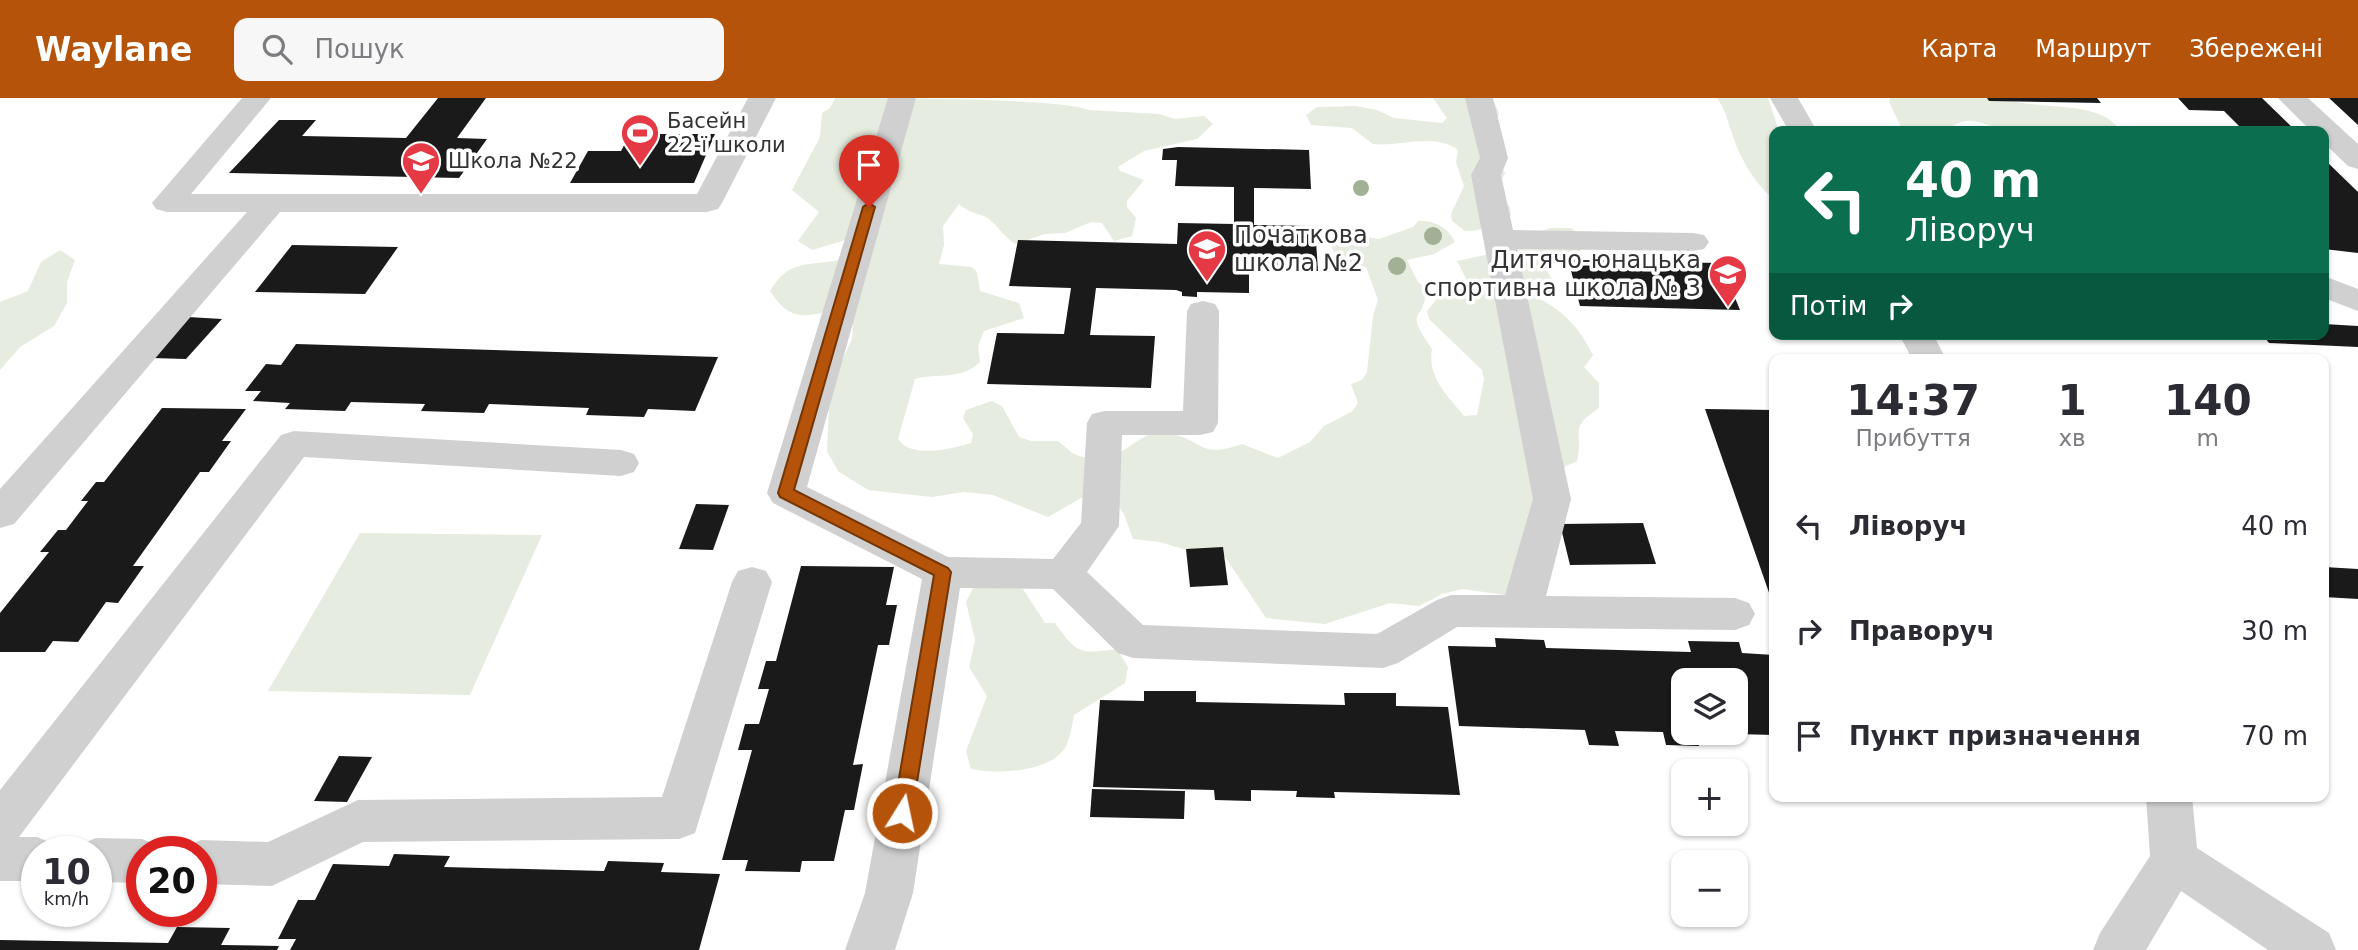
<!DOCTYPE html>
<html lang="uk">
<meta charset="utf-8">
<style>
:root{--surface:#fff;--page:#f7f7f7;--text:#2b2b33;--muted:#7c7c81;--accent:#b45309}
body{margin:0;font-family:"DejaVu Sans",sans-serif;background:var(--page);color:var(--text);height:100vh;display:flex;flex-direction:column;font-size:26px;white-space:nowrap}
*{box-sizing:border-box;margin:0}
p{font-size:23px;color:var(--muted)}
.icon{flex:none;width:38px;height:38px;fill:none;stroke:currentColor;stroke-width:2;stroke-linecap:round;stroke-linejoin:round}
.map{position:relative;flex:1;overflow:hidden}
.side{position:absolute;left:1769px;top:256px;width:560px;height:448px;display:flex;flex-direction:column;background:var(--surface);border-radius:14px;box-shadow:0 2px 5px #0004}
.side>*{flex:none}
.top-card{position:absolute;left:1769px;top:28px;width:560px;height:214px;border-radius:14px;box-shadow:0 2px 5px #0004;background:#0b6e4f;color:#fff;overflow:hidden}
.fabs{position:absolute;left:1671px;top:570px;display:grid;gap:14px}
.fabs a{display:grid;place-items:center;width:77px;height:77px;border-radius:14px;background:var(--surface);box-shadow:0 2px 5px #0004;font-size:35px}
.speed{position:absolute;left:21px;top:738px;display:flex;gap:14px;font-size:35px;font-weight:700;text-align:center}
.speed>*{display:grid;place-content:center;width:91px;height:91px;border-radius:50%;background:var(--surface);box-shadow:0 2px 5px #0004;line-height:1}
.speed small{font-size:18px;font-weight:400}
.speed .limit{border:10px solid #d22;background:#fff;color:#111}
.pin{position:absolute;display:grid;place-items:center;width:60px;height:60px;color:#fff;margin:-72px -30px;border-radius:50% 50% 50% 0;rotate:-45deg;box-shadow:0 0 7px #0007}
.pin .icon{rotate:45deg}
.me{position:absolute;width:77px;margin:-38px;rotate:10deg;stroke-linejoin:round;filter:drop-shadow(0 0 5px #0008)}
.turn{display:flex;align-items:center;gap:24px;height:147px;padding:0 21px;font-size:32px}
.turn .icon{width:91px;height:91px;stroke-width:2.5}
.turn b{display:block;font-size:49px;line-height:60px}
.then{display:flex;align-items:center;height:66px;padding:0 21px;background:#0003;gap:14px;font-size:26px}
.eta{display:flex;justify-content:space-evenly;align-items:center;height:119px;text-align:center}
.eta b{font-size:42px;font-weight:800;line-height:49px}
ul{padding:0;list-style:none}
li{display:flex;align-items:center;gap:21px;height:105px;padding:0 21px}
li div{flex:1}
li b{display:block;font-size:26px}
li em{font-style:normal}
header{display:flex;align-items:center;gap:42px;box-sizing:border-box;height:98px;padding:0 35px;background:var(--accent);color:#fff}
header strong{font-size:33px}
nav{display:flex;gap:38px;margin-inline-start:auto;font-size:24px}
.search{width:490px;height:63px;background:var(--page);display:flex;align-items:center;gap:18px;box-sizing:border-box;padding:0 24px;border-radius:14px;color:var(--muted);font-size:26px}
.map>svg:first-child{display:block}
.green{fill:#e6ecdf}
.building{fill:#1a1a1a}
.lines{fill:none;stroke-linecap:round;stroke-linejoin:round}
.minor{fill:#d0d0d0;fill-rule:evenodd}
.tree{fill:#a2b095}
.route{fill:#b45309;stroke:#753606;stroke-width:2}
.labels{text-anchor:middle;stroke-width:7;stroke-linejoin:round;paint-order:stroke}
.far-poi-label{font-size:21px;fill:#333;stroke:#fff;text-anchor:start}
.poi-label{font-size:24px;fill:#333;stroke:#fff;text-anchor:start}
</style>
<header>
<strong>Waylane</strong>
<div class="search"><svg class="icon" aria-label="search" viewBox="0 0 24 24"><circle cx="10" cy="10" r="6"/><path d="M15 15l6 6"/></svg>Пошук</div>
<nav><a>Карта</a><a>Маршрут</a><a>Збережені</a></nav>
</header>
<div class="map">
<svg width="2358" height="852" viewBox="0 0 2358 852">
<rect width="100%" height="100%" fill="#fff"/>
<g class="green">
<path d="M835,0C878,0 1063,0 1088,12L1159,16L1175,21L1204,18L1213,26L1197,41L1144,53L1118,69L1120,73L1144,82L1127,103V109L1136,120L1132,138L1114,143L1102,125L1091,124L1065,135L1045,136L1015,146C1005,139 998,129 989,121C981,115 972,117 959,106L943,128L944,147L939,166L972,169L977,174L980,193L1019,205L1024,220L984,233L978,248L980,264C962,282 938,275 915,281L898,341C911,361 951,351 971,345L973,336L963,320L966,312L991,303L1002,308L1019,339L1031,343H1057C1063,346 1069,353 1074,356C1123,375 1132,331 1165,335C1205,340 1196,362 1242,346L1278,360L1310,344L1324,328L1353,313L1358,305L1351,286L1362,282L1367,274L1373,218L1378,202L1366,169L1336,160L1328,139L1338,135L1379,141L1413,129L1418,123C1434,122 1448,129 1455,144L1434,156L1407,162L1418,184L1426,190C1425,228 1402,207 1432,251C1427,280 1448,298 1464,318L1477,317L1484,281L1482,272L1429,221L1427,213L1442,194L1468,184L1457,163L1490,156L1550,130H1571L1587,141L1588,147L1568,161H1546L1543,166L1555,186L1554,192L1540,201C1566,215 1579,230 1593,257L1584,269L1599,285V310C1567,331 1584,334 1577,363L1566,368L1534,401L1505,497L1463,491L1442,496L1419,508L1390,505L1325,526L1266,520L1225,459L1212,452L1196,455L1160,444L1133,441L1124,416L1107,391L1083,399L1048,419L993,397L964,394L932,399L868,392L838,373L827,353L829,309L838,271L852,241L853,218C825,200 800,241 770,193C789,161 808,168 840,162L849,141L812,152L798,143L819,114L792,92L820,39L822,15L830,10Z"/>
<path d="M1433,0H1492L1499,15L1490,51L1505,75L1497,91L1510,110L1511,117C1497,127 1482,133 1465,133L1452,123L1451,116L1464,88L1456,64L1458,52C1435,34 1399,49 1373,46L1352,30L1311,27L1306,17L1317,9L1356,8L1377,12L1394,20L1442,25L1447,20Z"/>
<path d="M1717,0H1768L1779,33H1774V101C1756,88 1738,57 1732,35C1727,21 1726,13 1717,0Z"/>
<path d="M1890,0H2004C2035,14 2101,0 2120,33H2074L2065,29L2059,33C2044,33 2024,37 2009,33C1986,28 1966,13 1947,33H1903L1889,4Z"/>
<polygon points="60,152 75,162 67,184 67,205 54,228 20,249 0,272 0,204 28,193 41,164"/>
<polygon points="360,435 542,437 470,597 268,593"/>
<path d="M1021,488L1045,525H1055C1077,556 1079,556 1117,551L1128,569L1125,585L1074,617C1072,627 1070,641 1065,650C1048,675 998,676 971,671L966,653L987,598L969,569L975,542L966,504L973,490Z"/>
</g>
<g class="building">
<polygon points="438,0 486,0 457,40 487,41 459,80 229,75 279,22 316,22 302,38 406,40"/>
<polygon points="1987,0 2097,0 2101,5 1989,3"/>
<polygon points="2178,0 2262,0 2296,33 2244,33 2224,13 2189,12"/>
<polygon points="2329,0 2358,0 2358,27"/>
<polygon points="630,36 715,36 694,85 570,85 588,53 621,53"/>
<polygon points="1178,49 1309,52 1311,91 1254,90 1254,127 1315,128 1318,173 1249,172 1249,195 1197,194 1197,199 1182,198 1182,194 1176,192 1096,190 1090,237 1155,238 1151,290 987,286 997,235 1064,236 1071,190 1009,188 1018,142 1177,146 1178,125 1234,126 1234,89 1175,88 1177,62 1162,62 1163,51"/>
<polygon points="2324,61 2358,94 2358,155 2324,151"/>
<polygon points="292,147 398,149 365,196 255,194"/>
<polygon points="1627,155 1658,156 1660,164 1721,165 1740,212 1580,208 1568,161 1629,163"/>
<polygon points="188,219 222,221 186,261 151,260"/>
<polygon points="2324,226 2358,228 2358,249 2269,245 2262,236 2324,236"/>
<polygon points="296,246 718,259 695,313 648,311 644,319 586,317 589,310 489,306 484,315 421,313 425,306 351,304 345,313 285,311 290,305 253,303 261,293 245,293 266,266 281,267"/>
<polygon points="162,310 246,311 222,343 231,343 209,374 200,374 133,468 144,468 118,505 106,504 78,544 53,543 45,554 0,554 0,515 49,454 40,454 58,432 66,432 88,403 81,403 96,384 104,384"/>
<polygon points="1705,311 1774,312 1774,509"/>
<polygon points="696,406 729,407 713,452 679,451"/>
<polygon points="1643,425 1656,466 1570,467 1560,426"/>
<polygon points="1223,449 1228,487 1190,489 1186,451"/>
<polygon points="801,468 894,469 886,507 897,507 889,547 878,547 853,667 863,666 854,712 845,712 834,763 802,763 800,774 745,773 748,762 722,762 752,652 738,652 745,626 759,626 769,591 758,591 766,563 776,563"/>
<polygon points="2324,469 2358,471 2358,501 2324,499"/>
<polygon points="1495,540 1544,542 1546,550 1691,554 1688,543 1739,544 1742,555 1774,557 1774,637 1736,636 1736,583 1684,583 1684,635 1696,635 1699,648 1666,647 1663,634 1615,633 1619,648 1589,647 1585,632 1459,628 1448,548 1496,549"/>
<polygon points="1144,593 1196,593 1196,604 1345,607 1344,595 1396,595 1396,608 1448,609 1460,697 1334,694 1335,700 1296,699 1297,693 1251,692 1251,703 1215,702 1214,692 1093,689 1100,602 1144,603"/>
<polygon points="339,658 372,659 347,704 314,703"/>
<polygon points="1092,691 1185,693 1184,721 1090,719"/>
<polygon points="394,756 450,758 444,769 604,773 608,763 664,765 661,774 720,776 699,852 290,852 296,841 278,841 298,802 315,802 333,766 389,768"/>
<polygon points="177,829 230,830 221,847 279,848 277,852 0,852 0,842 168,845"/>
</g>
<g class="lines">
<g class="minor">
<polygon points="242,0 271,0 191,96 697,96 748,0 776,0 722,105 718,111 707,114 280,114 14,426 0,430 0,391 247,114 167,114 156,111 152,105"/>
<polygon points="888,0 916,0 807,389 948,459 1053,461 1081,425 1087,325 1092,316 1105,313 1183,313 1187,213 1191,206 1203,203 1215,206 1219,213 1218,325 1213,334 1200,337 1122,337 1119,428 1087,474 1143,527 1377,536 1437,502 1451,497 1505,497 1533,401 1471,77 1480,60 1465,0 1493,0 1508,60 1501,77 1513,132 1693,135 1704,137 1709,144 1704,151 1693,153 1517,151 1571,401 1546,498 1735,500 1749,505 1755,516 1749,527 1735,532 1457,529 1398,565 1383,570 1133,560 1118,555 1053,491 960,490 913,795 895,852 845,852 865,795 922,481 773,405 767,395"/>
<polygon points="1770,0 1798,0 1817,33 1789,33"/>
<polygon points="2278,0 2308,0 2358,46 2358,71 2348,68 2324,45 2324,33 2311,33"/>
<polygon points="2324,178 2358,191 2358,213 2324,200"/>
<polygon points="1899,236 1933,236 1946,261 1912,261"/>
<polygon points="294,333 621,352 634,356 639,365 634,374 621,378 304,359 19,739 37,739 54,746 58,754 37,754 37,783 0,783 0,692 281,337"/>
<polygon points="752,469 766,473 772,484 695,735 679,741 363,744 272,788 201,786 201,754 182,754 184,749 201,742 268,744 358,702 662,699 732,484 738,473"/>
<polygon points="2146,698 2192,698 2197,750 2329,835 2336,852 2268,852 2181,793 2146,852 2093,852 2100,835 2150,758"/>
<polygon points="96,740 142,741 159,748 162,754 142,754 142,785 96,784 96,754 76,754 79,747"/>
</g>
</g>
<g class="tree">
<circle cx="1361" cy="90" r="8"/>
<circle cx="1433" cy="138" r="9"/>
<circle cx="1397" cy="168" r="9"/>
</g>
<polygon class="route" points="869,105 875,109 794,392 948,470 951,474 912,715 909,721 902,724 895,721 893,715 934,477 780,399 778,395 863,109"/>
<defs>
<g id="stadium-pin" transform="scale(2.0125)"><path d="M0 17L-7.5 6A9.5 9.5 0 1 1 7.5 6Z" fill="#e63946" stroke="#fff"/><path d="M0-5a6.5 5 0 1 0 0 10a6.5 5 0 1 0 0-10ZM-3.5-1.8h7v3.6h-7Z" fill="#fff"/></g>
<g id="school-pin" transform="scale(2.0125)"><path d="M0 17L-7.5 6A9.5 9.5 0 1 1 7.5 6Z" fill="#e63946" stroke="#fff"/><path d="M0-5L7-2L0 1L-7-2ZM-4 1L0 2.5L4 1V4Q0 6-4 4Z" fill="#fff"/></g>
</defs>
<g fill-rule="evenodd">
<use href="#stadium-pin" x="640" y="35"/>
<use href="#school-pin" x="421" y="63"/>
<use href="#school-pin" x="1207" y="151"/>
<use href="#school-pin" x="1728" y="176"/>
</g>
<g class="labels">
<g class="far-poi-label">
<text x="667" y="30">Басейн<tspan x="667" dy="24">22-ї школи</tspan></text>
<text x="448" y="70">Школа №22</text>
</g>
<g class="poi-label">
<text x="1234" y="145">Початкова<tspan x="1234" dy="28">школа №2</tspan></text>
<text x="1701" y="170" text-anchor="end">Дитячо-юнацька<tspan x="1701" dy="28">спортивна школа № 3</tspan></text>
</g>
</g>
</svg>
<div class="fabs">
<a><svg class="icon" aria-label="layers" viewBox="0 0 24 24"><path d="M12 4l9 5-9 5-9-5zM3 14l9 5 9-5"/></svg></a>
<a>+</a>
<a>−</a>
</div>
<div class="speed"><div>10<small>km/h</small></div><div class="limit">20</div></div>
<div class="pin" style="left:869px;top:109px;background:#d93025"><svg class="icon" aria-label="arrive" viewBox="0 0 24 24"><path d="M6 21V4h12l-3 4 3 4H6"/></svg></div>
<svg class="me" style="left:902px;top:715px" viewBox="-20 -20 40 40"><circle r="17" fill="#b45309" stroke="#fff" stroke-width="3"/><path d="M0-11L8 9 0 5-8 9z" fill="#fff"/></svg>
<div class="top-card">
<div class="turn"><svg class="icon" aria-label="left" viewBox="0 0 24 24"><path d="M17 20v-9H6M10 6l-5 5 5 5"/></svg><div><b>40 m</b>Ліворуч</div></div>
<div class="then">Потім<svg class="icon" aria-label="right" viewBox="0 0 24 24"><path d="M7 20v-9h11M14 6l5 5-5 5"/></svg></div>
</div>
<section class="side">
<div class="eta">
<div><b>14:37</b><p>Прибуття</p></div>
<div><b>1</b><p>хв</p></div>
<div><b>140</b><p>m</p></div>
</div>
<ul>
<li><svg class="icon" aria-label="left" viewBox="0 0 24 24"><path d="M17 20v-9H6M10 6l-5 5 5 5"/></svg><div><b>Ліворуч</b></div><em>40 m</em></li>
<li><svg class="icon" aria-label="right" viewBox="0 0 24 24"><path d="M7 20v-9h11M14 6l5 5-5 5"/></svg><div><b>Праворуч</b></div><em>30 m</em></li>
<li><svg class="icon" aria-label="arrive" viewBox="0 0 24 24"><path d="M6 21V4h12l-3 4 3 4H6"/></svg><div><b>Пункт призначення</b></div><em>70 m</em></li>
</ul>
</section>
</div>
